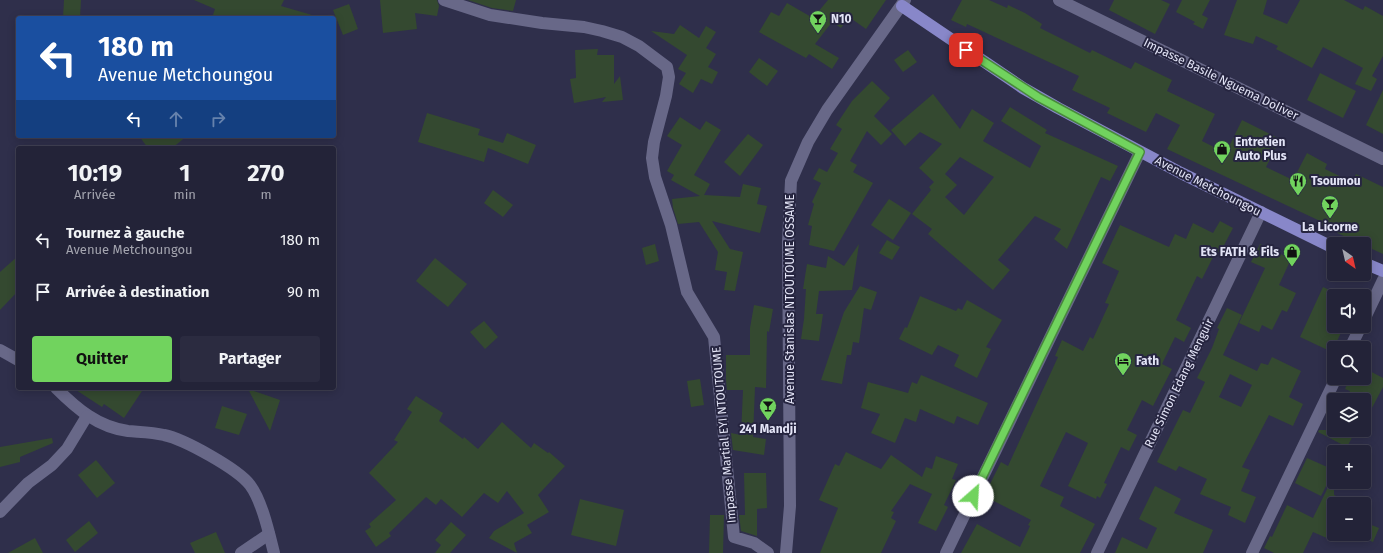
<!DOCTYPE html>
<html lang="fr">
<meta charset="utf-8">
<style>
:root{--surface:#232338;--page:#2b2b40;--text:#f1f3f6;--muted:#a3a4ae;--line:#404053;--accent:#71d35e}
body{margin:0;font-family:"Fira Sans",sans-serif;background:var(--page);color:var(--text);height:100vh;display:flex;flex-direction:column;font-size:15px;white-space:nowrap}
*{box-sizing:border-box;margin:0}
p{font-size:13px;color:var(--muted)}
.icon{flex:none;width:22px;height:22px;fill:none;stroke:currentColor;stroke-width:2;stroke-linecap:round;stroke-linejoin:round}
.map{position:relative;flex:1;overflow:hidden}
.drawer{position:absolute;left:16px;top:146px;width:320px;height:244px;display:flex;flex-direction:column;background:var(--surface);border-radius:4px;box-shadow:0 2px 10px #0003,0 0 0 1px var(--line)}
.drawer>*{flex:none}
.guide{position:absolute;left:16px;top:16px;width:320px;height:122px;border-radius:4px;box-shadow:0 2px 10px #0003,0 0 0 1px var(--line);background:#1a4fa0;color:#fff;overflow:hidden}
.needle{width:26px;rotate:146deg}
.controls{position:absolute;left:1327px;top:237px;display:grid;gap:8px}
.controls a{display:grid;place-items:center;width:44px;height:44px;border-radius:4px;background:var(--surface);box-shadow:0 2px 10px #0003,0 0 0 1px var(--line);font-size:20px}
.pin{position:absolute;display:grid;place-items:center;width:34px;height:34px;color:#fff;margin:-17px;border-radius:8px;box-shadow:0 2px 6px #0006}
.me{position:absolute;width:44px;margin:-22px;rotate:26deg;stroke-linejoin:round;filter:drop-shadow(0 0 3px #0008)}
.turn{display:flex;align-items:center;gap:14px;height:84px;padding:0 16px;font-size:18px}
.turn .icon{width:52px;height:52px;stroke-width:2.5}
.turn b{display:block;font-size:28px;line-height:34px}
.lanes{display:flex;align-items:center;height:38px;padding:0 16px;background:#0003;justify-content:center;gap:20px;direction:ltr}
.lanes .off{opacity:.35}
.eta{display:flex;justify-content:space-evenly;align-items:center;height:68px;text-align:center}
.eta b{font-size:24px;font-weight:700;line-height:28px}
.cta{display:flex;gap:8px;margin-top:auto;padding:8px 16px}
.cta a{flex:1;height:46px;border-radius:4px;background:var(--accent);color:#111;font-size:16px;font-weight:700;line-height:46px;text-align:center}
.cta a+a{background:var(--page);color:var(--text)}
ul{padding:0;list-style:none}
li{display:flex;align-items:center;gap:12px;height:52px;padding:0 16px}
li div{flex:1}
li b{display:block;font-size:15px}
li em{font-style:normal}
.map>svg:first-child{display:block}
.building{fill:#344930;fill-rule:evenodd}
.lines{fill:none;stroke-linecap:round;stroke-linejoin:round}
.minor{stroke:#686888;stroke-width:12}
.major{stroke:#8887c9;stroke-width:12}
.route-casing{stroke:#49893d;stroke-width:10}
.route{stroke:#71d35e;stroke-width:7}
.labels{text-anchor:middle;stroke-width:4;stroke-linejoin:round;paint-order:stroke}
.poi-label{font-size:12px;font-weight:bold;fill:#e3e4f6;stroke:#262540;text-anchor:start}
.street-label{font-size:12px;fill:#e3e4f6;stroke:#262540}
</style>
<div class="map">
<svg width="1383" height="553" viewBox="0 0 1383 553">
<rect width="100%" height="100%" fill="#2f2f4b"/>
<g class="building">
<polygon points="64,0 81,0 80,18 63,18"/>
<polygon points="194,0 284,0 281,6 312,15 311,18 212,18 215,9"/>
<polygon points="380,0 437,0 439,6 437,16 415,13 417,29 383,33"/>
<polygon points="468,0 516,0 513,11 492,8"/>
<polygon points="828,0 886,0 866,29 849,17 841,28 832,22 815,44 839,58 832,69 809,54 806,58 759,32 771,12 779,16 787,3 813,18"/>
<polygon points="962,0 989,0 1007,8 1008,5 1025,13 1042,24 1040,28 1090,53 1092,50 1131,69 1135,62 1172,80 1167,91 1215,114 1202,141 1226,153 1242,120 1280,139 1266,167 1293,180 1307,153 1327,164 1325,169 1352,182 1356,174 1383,187 1383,254 1318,224 1320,221 1167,149 1180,125 1156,113 1146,132 1107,113 1110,108 1072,90 1079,76 967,24 966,27 951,20"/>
<polygon points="1114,0 1161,0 1170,4 1155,34 1109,10"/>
<polygon points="1182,0 1210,0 1202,15 1208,18 1203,29 1193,24 1195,22 1176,12"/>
<polygon points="1237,0 1267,0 1263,14 1287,24 1300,0 1344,0 1363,10 1365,6 1383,16 1383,56 1372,76 1377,79 1371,91 1355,84 1363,68 1323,47 1312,68 1276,49 1278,46 1256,36 1253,44 1224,35"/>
<polygon points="349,4 358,29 343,35 333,10"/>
<polygon points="680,25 699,38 706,26 716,32 706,48 716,54 708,67 718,72 712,84 701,79 693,93 679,84 686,73 678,69 687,55 651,31 674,34"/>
<polygon points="598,49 597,55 614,55 614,84 620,76 623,100 602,102 606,97 574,103 570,79 576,78 575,50"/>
<polygon points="908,50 917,62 903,72 894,60"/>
<polygon points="759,58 778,71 767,86 749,72"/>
<polygon points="1320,73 1356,91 1343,118 1307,100"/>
<polygon points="872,81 890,98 874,116 892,134 881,145 867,131 850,161 857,165 853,172 873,183 834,251 809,245 812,226 808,225 814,204 812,202 821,183 813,179 819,168 827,172 838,153 830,149 842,129 836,125 852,101"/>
<polygon points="1383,90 1383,134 1366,125"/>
<path d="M933,94L960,129L972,109L994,123L983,141L1030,168L1041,146L1001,121L1010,107L1047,130L1045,133L1118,166L1110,181L1101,177L1067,249L1054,239L1061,229L1035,216L998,260L1010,270L993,290L928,234L932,229L912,214L931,190L929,187L934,182L919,168L942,144L920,132L905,146L891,130ZM960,157L994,177L964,215L945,197L957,185L945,174Z"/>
<polygon points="427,113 480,129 478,135 503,143 507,133 536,145 528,164 488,148 484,162 418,142"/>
<polygon points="680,117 700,130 706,121 721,130 694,175 710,184 704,195 740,197 743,184 761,188 757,204 767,206 760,233 712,221 730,249 743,252 735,291 724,290 727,272 715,270 718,252 699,222 678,224 673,208 672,199 700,196 671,180 674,175 667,171 682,145 667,136"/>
<polygon points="748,134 763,145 740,176 724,162"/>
<polygon points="139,136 187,136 172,148 148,148"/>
<polygon points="493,190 513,205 503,217 484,203"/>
<polygon points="889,199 911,213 893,240 871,225"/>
<polygon points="1220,221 1233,228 1220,253 1216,251 1202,279 1197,276 1176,320 1191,328 1184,342 1175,337 1162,364 1172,369 1153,406 1142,400 1127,430 1137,435 1129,451 1121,447 1104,483 1107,484 1100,498 1097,496 1096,499 1068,486 1088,443 1066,432 1040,486 1064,497 1060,506 1095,524 1080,553 961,553 977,524 1020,547 1030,526 1028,525 1031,520 984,496 1001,462 1008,466 1058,357 1055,356 1062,340 1083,351 1090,337 1093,339 1109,304 1105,303 1119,271 1102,263 1120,225 1169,247 1175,234 1186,239 1193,223 1213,233"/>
<polygon points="887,240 900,247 892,260 879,253"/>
<polygon points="655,244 659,261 646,265 642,248"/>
<polygon points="859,244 852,290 819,291 816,314 823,314 819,341 801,339 804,319 806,289 803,289 807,264 826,268 828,256 844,266"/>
<polygon points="1260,244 1291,259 1279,285 1296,293 1287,312 1282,310 1272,330 1262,325 1259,332 1239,323 1265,268 1251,262"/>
<polygon points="18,256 18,291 0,310 0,272"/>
<polygon points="435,258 467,284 448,307 416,281"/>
<polygon points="860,286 877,292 871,310 864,308 859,343 853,342 851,355 847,355 842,384 821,380 844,312"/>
<polygon points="1323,287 1334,292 1334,326 1344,326 1332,352 1300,337"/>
<polygon points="920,296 956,311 958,308 962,310 967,300 1002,320 986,347 991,349 977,378 954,366 959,355 938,345 932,355 899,339 905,327 907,328"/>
<polygon points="754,305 773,309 769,332 767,331 766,388 755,387 753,437 766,439 764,455 733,450 731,433 741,435 743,390 727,390 726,380 726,355 750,355 750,328"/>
<path d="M1227,308L1242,315L1223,355L1257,371L1261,363L1268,365L1272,357L1301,371L1289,397L1303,404L1293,426L1269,415L1242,467L1250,470L1241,491L1256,497L1245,523L1228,515L1231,507L1200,494L1207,479L1179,466L1176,471L1157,462L1183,410L1190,413L1205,382L1197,378L1212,348L1219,329L1217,328ZM1230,374L1252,385L1241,407L1219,397Z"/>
<polygon points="484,321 498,337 485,349 470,332"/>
<polygon points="1364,368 1383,378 1383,387 1364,423 1364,400 1345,400 1350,391 1345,389 1350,378 1364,378"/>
<polygon points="921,375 988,403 978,425 957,416 954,424 920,409 916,422 905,418 895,443 871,433 880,414 861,408 868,382 908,393 912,382 917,384"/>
<polygon points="700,379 704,405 691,407 687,381"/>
<polygon points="73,388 144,388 124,418 104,404 102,407"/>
<polygon points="248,389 280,400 270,431"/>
<polygon points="416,396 443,413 439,421 463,439 464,437 478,449 502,422 531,448 534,443 548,453 549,452 565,466 538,495 549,512 527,525 532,533 514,543 517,553 489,538 494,531 524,513 507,491 498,503 484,493 462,517 441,499 436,505 426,497 389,533 391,536 376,547 365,531 371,527 369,524 396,500 369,473 398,442 394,440 412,412 407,409"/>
<polygon points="222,406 247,414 239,435 215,428"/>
<polygon points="1319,430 1356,430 1347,447 1318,432"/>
<polygon points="52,438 53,443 20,457 20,462 0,467 0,447"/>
<polygon points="846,452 881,469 891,455 922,477 926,467 932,469 936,456 958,464 952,479 956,480 944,505 948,507 936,531 918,523 932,494 910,484 891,511 894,512 891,518 896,521 881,553 820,553 838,508 819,500 835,464 839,466"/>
<polygon points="1307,458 1334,470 1321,496 1295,483"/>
<polygon points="96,460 115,483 97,498 78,475"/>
<polygon points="744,473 766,473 767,508 757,509 757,536 741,531 739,515 745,515"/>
<polygon points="1334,475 1334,495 1354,504 1334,504 1334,529 1329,539 1313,532 1303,553 1274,553 1264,548 1270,536 1272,537 1287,505 1313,518"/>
<polygon points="1155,486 1181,499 1174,513 1213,530 1203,553 1115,553 1122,537 1147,549 1157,528 1139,519"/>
<polygon points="580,499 624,510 616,546 571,535"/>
<polygon points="710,515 724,515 723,553 709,553"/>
<polygon points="89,521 98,533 75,552 66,540"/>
<polygon points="451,522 466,535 450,553 435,553 441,545 435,540"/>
<polygon points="1364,522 1379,528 1373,542 1364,538"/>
<polygon points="216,532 225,553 195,553 190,543"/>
<polygon points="35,538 43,553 8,553"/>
</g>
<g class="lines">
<g class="minor">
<polyline points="444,0 490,15 542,23 584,27 602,31 622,37 639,46 667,67 669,77 666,96 654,142 652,158 655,177 671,225 687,292 714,337 734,537 754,543 768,553"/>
<polyline points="1059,0 1383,159"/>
<polyline points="1364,320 1383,280"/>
<polyline points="1350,348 1361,326"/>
<polyline points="0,350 18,360"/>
<path d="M56,388C77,409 98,427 128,431C139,432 152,432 164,435C184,439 238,469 250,485C262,501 269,533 274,553"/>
<polyline points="0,512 28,483 52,465 67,449 87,416"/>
<polyline points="241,553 269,534"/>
<polyline points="786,553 790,506 788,242 791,181 808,142 827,110 905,0"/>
<polyline points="946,553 1140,152"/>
<polyline points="1097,553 1261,212"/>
<polyline points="1252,553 1336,378"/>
</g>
<g class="major">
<polyline points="902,6 1023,88 1058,108 1181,173 1334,248"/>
<polyline points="1364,263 1383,271"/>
</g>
</g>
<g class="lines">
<g class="route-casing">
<polyline id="route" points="966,50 1038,97 1140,152 973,496"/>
</g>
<use href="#route" class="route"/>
</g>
<defs>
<g id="bar-pin" transform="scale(0.9)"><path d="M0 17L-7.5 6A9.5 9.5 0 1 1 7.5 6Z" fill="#71d35e" stroke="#262540"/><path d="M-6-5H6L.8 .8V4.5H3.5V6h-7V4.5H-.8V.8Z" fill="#111"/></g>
<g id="shop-pin" transform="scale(0.9)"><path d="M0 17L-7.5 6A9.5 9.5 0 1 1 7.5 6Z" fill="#71d35e" stroke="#262540"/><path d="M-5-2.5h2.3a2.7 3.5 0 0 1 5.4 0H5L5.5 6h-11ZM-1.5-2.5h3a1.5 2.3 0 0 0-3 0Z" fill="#111"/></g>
<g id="restaurant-pin" transform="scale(0.9)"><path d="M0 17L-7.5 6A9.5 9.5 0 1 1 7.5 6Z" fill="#71d35e" stroke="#262540"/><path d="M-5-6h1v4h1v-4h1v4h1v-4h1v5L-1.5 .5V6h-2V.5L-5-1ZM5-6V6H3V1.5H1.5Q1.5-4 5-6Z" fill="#111"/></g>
<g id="hotel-pin" transform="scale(0.9)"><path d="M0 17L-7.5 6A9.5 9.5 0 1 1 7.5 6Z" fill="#71d35e" stroke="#262540"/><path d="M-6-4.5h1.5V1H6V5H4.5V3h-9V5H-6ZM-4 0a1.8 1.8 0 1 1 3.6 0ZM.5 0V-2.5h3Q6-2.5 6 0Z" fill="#111"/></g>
</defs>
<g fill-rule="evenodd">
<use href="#bar-pin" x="818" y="19"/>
<use href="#shop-pin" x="1222" y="149"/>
<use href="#restaurant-pin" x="1298" y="181"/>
<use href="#bar-pin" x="1330" y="204"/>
<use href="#shop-pin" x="1292" y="252"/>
<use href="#hotel-pin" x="1123" y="361"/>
<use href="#bar-pin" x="768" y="406"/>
</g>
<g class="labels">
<g class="poi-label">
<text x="831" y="23">N10</text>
<text x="1235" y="146">Entretien<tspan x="1235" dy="14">Auto Plus</tspan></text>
<text x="1311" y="185">Tsoumou</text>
<text x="1330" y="231" text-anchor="middle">La Licorne</text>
<text x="1279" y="256" text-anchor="end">Ets FATH &amp; Fils</text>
<text x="1136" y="365">Fath</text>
<text x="768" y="433" text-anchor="middle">241 Mandji</text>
</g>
<g class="street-label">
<text transform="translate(1221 79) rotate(26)" y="4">Impasse Basile Nguema Doliver</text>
<text transform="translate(1208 186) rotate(27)" y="4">Avenue Metchoungou</text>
<text transform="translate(790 299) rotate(-90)" y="4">Avenue Stanislas NTOUTOUME OSSAME</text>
<text transform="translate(1179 383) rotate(-64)" y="4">Rue Simon Edang Menguir</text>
<text transform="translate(724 435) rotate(-95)" y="4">Impasse Martial EYI NTOUTOUME</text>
</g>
</g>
</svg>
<div class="controls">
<a><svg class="needle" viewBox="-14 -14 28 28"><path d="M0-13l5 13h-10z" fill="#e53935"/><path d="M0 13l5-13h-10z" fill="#a3a4ae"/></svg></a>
<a><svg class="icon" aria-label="sound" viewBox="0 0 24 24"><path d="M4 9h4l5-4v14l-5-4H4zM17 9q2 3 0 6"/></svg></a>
<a><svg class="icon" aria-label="search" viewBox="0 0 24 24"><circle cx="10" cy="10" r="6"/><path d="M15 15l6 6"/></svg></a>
<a><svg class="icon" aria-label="layers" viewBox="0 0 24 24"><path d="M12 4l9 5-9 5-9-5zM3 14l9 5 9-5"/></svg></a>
<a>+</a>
<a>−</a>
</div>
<div class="pin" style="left:966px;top:50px;background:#d93025"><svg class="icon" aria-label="arrive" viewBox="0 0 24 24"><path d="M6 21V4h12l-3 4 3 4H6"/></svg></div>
<svg class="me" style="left:973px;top:496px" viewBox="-20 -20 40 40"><circle r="19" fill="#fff"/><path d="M0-13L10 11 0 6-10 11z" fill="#71d35e"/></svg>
<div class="guide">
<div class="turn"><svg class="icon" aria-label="left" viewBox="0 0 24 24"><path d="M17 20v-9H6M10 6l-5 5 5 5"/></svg><div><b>180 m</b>Avenue Metchoungou</div></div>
<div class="lanes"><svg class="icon" aria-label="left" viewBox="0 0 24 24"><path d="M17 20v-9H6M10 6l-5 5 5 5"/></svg><svg class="icon off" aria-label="ahead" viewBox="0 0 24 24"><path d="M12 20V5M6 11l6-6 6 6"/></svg><svg class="icon off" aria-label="right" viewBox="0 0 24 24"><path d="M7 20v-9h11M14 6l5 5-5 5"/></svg></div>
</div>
<section class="drawer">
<div class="eta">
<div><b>10:19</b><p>Arrivée</p></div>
<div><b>1</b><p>min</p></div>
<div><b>270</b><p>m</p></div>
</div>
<ul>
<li><svg class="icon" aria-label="left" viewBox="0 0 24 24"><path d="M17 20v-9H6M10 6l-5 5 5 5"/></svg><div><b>Tournez à gauche</b><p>Avenue Metchoungou</p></div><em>180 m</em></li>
<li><svg class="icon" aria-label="arrive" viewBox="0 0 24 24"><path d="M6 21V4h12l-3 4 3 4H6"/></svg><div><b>Arrivée à destination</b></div><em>90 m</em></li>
</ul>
<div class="cta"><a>Quitter</a><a>Partager</a></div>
</section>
</div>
